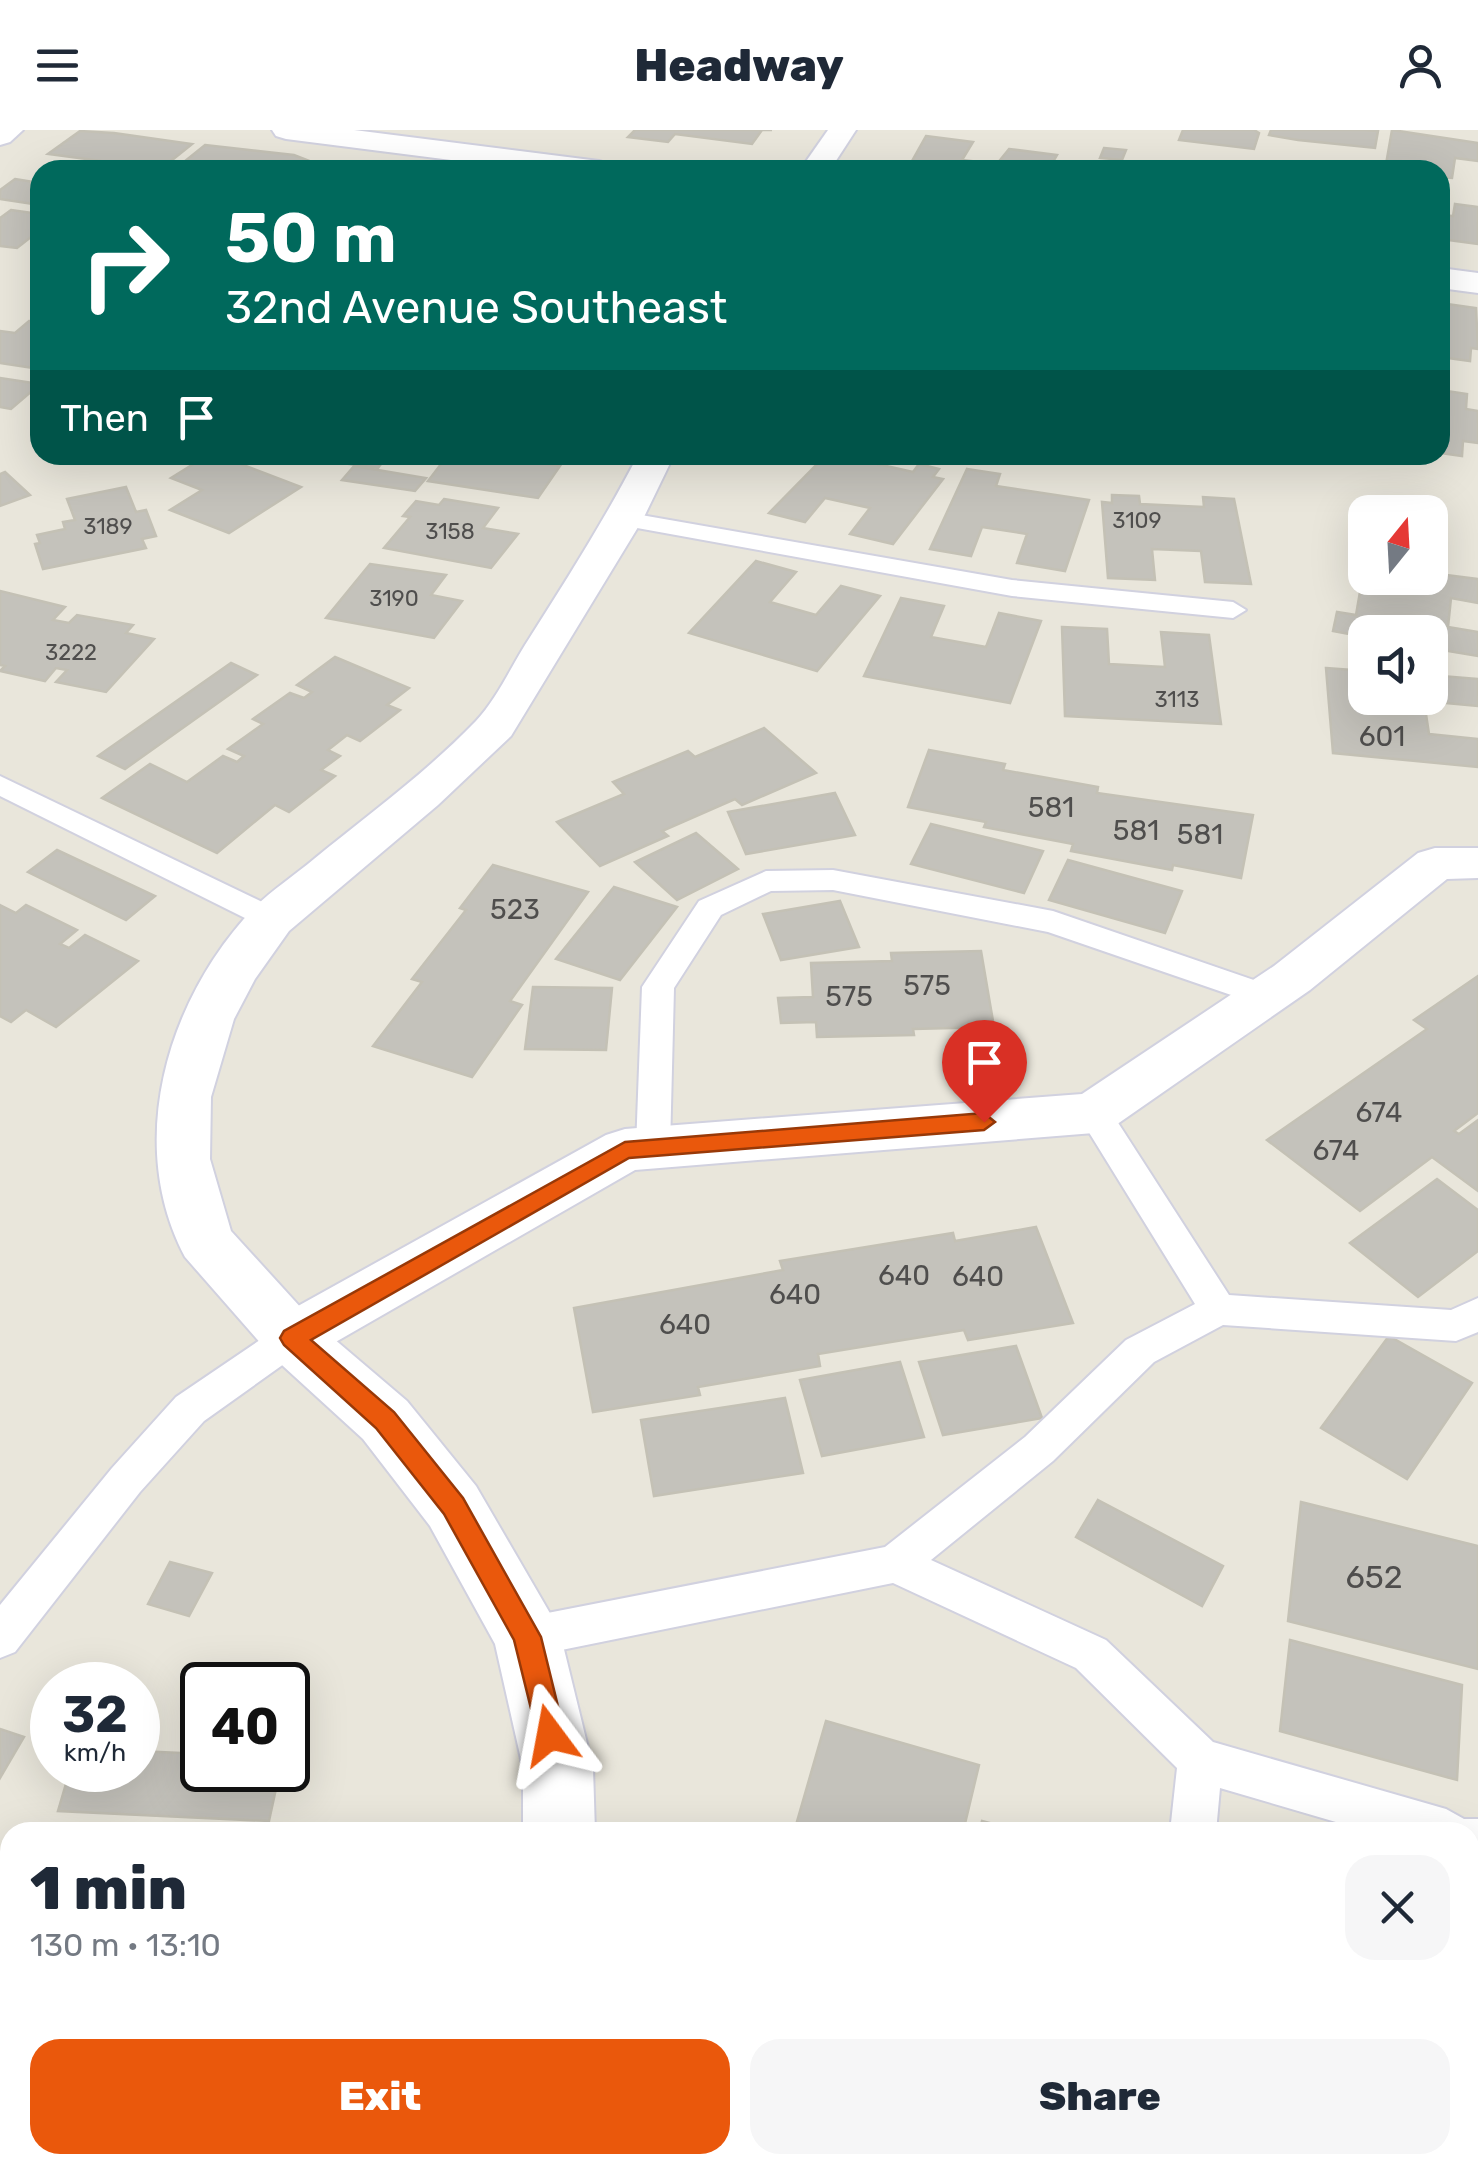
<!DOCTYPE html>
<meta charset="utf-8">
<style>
:root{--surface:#fff;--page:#f6f6f7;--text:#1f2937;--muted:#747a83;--accent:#ea580c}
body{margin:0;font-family:Rubik,sans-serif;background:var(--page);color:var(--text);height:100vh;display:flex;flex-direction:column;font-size:38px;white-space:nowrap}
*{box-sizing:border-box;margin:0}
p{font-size:32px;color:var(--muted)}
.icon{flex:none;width:55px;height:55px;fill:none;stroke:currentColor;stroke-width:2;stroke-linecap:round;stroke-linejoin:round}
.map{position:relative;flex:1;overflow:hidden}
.drawer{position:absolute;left:0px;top:1692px;width:1480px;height:352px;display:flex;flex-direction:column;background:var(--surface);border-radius:30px 30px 0 0;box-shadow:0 10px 40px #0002}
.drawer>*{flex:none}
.banner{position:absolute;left:30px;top:30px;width:1420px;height:305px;border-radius:30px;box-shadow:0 10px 40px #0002;background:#00695c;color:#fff;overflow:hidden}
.needle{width:65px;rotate:18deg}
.buttons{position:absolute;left:1348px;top:365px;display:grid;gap:20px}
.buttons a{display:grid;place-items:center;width:100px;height:100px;border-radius:20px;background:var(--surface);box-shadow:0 10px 40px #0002;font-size:50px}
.speed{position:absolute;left:30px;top:1532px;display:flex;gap:20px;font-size:50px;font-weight:700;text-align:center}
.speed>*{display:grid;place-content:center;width:130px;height:130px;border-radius:50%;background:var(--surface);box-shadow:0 10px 40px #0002;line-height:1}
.speed small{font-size:25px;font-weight:400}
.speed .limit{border:5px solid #111;border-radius:15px;background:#fff;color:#111}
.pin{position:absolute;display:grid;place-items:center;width:85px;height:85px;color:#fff;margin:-102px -42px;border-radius:50% 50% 50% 0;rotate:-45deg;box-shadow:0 0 10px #0007}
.pin .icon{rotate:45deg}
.me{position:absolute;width:110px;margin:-55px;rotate:347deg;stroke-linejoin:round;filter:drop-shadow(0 0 8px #0008)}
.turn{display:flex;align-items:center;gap:35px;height:210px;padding:0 30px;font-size:45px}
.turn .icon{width:130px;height:130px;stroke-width:2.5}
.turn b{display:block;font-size:70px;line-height:85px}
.then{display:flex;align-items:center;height:95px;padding:0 30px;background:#0003;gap:20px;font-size:38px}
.round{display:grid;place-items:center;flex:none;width:105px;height:105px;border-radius:30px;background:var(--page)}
.overview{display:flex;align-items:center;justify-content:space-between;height:170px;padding:0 30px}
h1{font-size:60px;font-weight:800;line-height:75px}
.cta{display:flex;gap:20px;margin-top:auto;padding:20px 30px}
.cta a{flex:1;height:115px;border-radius:30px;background:var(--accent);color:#fff;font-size:40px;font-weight:800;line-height:115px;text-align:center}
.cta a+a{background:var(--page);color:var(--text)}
header{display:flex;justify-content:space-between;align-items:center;height:130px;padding:0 30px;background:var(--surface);font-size:45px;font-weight:800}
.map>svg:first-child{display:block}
.building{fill:#c4c2bb;stroke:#c4c1b5;stroke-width:2.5}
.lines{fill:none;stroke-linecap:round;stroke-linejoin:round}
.service-casing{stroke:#d1d1df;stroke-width:4}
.minor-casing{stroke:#d1d1df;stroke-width:4}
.tertiary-casing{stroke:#d1d1df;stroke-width:4}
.service{fill:#fff;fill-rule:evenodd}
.minor{fill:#fff;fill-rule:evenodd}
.tertiary{fill:#fff;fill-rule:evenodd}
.route{fill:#ea580c;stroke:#983908;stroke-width:2.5}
.labels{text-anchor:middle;stroke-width:8;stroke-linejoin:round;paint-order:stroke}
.far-number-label{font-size:22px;fill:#4f4e4d}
.number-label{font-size:28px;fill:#4f4e4d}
.near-number-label{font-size:32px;fill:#4f4e4d}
</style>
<header><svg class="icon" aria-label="menu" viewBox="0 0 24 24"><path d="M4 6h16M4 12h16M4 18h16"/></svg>Headway<svg class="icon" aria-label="person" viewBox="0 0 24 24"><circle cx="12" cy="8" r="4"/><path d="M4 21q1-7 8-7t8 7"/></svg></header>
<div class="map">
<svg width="1478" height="2044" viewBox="0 0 1478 2044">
<rect width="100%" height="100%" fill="#e9e6db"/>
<g class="building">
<polygon points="635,0 772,0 762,0 752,14 675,4 668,12 628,7"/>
<polygon points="1183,0 1254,0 1259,3 1254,19 1179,10"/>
<polygon points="1271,0 1364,0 1378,1 1375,18 1298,10 1269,5"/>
<polygon points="1392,0 1478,13 1478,31 1455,28 1452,48 1440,47 1440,40 1385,40"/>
<polygon points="80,1 114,3 192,14 161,39 48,24"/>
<polygon points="926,6 973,12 962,30 971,31 965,40 907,40"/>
<polygon points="205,15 294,25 312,32 292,40 241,40 184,32"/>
<polygon points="1104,18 1126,20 1122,30 1100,28"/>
<polygon points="1009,19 1057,25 1053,32 1084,36 1082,40 992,40"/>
<polygon points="1141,34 1180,38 1104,40 1106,35 1139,39"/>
<polygon points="15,49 40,53 40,75 0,69 0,60"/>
<polygon points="1455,74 1478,77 1478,114 1440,109 1440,85 1453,86"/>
<polygon points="11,80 40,84 40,100 17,118 0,116 0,88"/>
<polygon points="1440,173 1476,178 1478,219 1471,218 1470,231 1440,227"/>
<polygon points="29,191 40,193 40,239 0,233 0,201 15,203"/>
<polygon points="0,248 40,254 11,279 0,277"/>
<polygon points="1440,260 1467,264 1466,279 1478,281 1478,313 1463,311 1462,326 1440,323"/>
<polygon points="208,325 217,325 301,357 229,403 170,380 202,360 171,348"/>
<polygon points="357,325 388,325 378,338 350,334"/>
<polygon points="448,325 531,325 526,331 560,336 538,368 428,351"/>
<polygon points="826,325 858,325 855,329 913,342 919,334 939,339 933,347 943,349 893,414 850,404 870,378 825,368 805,392 769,383"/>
<polygon points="354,336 426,348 415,361 342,350"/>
<polygon points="967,339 1000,344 996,356 1089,370 1065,441 1017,433 1027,404 982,397 971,426 930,419"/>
<polygon points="5,342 30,365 0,376 0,344"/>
<polygon points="126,357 136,382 146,380 156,406 142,409 146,418 43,439 35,414 40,413 37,405 65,399 63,392 75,390 67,369"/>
<polygon points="1112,365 1139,366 1140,374 1204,377 1203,367 1234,369 1251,454 1205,452 1201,421 1152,419 1155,450 1108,448 1102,372 1112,373"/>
<polygon points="444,369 498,378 483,398 518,404 491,438 384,418 410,387 403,386 416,371 439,375"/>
<polygon points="756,431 796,442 770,472 816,485 841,456 880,466 817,541 689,503"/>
<polygon points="1365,433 1365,448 1430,448 1430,443 1478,449 1478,473 1451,468 1448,497 1478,502 1478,526 1430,518 1430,502 1365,502 1365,507 1333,501 1337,482 1356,485"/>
<polygon points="370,434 446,445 431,465 462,471 434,508 326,488"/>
<polygon points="0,461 65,477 53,490 69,493 77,485 133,495 126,503 154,509 106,562 56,552 67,540 56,538 45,551 0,541 5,536 0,535"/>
<polygon points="901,468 944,476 931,507 986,517 999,483 1041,491 1010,573 864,546"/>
<polygon points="1062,497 1107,499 1109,534 1165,537 1161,502 1209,505 1221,594 1065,586"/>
<polygon points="335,527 409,558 387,575 400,580 360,611 347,605 328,620 340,626 321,640 335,646 289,682 275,675 217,723 102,668 150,634 187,652 223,626 237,632 244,626 228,619 263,594 253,589 290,563 304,568 312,562 297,555"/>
<polygon points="231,533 257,545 125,639 98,626"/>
<polygon points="1326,538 1365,541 1365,568 1430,568 1430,545 1478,549 1478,576 1424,571 1429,604 1478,609 1478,637 1333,623"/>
<polygon points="764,598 816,643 742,675 735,669 662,701 668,706 600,736 557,692 624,664 613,652 688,621 695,627"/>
<polygon points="929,620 1005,634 1003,640 1098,657 1097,663 1253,685 1241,748 1173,735 1172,740 1071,721 1073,714 984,697 986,692 908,677"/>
<polygon points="835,663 855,705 746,724 728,682"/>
<polygon points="931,694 1043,721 1024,763 911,734"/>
<polygon points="696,703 738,739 677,770 635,732"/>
<polygon points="57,720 155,766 126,790 28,742"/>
<polygon points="1068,730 1182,761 1165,803 1049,770"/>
<polygon points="493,735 588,762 510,871 522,875 472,947 373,916 422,852 412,849 466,780 460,778"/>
<polygon points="614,757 677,777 620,850 556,829"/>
<polygon points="840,771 859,817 781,830 763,784"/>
<polygon points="0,775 16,783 26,775 77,800 60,814 69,818 85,805 138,831 56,897 26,880 11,892 0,886"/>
<polygon points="981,821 994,897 913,899 914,905 817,907 816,892 781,893 778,868 813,867 811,833 892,831 891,823"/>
<polygon points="1478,846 1478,983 1454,1001 1459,1004 1478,990 1478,1061 1432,1027 1360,1081 1267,1010 1427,899 1414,890"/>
<polygon points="533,857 612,858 606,920 525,919"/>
<polygon points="1437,1049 1478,1080 1478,1121 1418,1167 1350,1113"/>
<polygon points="1036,1097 1073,1193 968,1210 964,1200 818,1224 820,1236 698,1257 700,1265 593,1282 574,1178 783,1140 780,1131 953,1103 955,1111"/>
<polygon points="1389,1206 1472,1253 1407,1349 1321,1298"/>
<polygon points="1016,1216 1042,1288 943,1305 919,1232"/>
<polygon points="900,1232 924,1307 822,1326 800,1250"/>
<polygon points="785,1268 803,1343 654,1366 641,1290"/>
<polygon points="1098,1370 1223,1436 1202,1476 1076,1407"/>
<polygon points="1301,1372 1478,1416 1478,1539 1288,1491"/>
<polygon points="170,1432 212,1443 189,1486 148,1474"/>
<polygon points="1290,1510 1462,1555 1457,1650 1280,1601"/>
<polygon points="826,1591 979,1635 963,1702 794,1702"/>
<polygon points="0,1599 24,1607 0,1648"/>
<polygon points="138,1621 202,1624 202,1640 280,1640 269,1691 58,1681 70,1640 138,1640"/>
<polygon points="982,1691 1023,1702 979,1702"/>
<polygon points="0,1752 10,1753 10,1966 0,1966"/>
<polygon points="1470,1776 1478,1778 1478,2044 1444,2044 1444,2035 1470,2035 1470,1972 1474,1974 1477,1918 1470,1916"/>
<polygon points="785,2035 1052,2035 1051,2044 990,2044 965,2036 964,2044 783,2044"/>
<polygon points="1320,2035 1384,2035 1415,2044 1319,2044"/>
</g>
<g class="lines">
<g class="service-casing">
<g id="service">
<polygon points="624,382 1012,450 1233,472 1246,480 1233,488 1012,466 615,394 612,389 615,384"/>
<polygon points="0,646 283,782 288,789 283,796 272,799 261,796 0,666"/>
<polygon points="833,740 1053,781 1277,858 1282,866 1277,874 1266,877 1048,802 833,760 771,761 721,785 674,858 670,1018 665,1027 653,1031 641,1027 636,1018 642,857 699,771 766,741"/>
<polygon points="1094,970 1106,974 1229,1165 1451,1180 1478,1168 1478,1202 1456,1211 1223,1195 1154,1232 1053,1331 931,1430 1106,1510 1213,1612 1446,1679 1464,1689 1478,1689 1478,1735 1470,1733 1470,1702 1370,1702 1220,1658 1216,1702 1170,1702 1177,1638 1076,1538 893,1453 527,1527 512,1521 506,1507 512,1493 527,1487 885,1417 1025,1307 1126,1210 1195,1174 1077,983 1082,974"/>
<polygon points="292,1192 305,1197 311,1208 305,1219 204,1291 140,1362 15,1522 0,1528 0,1475 112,1338 176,1267 279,1197"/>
<polygon points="1138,2035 1190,2035 1189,2044 1137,2044"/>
</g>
</g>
<g class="minor-casing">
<g id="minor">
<polygon points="272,0 354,0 599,31 609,34 614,40 530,40 286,9 276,6"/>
<polygon points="1440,138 1478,143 1478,163 1440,158"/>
<polygon points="1435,718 1478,718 1478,748 1447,749 1310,860 1113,997 1094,1003 635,1040 313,1225 292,1233 271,1225 262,1208 271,1191 606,1005 625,999 1082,964 1274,836 1418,723"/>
</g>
</g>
<g class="tertiary-casing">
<g id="tertiary">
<polygon points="0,0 23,0 10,12 0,15"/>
<polygon points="828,0 856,0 830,40 800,40"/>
<path d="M638,325H674L643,389L511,606L438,675L289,801L255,849L234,889L211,967L210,1029L231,1101L313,1191L407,1271L476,1356L551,1485L561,1507L593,1638L595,1702H523V1638L495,1514L430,1396L363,1309L271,1225L185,1127C124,1012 168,867 255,777C272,760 295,745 314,729C368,685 427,642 476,591C496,570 510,539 525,515C565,452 604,391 638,325Z"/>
<polygon points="461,2035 543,2035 540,2044 458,2044"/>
</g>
</g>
<use href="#service" class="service"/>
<use href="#minor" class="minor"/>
<use href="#tertiary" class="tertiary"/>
</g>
<polygon class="route" points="984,983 995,992 984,1000 629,1028 311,1210 394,1282 463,1368 541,1507 565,1605 561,1615 550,1619 540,1615 514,1510 444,1384 376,1298 284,1215 280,1208 284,1201 625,1012"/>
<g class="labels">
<g class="far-number-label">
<text x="1137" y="398">3109</text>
<text x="108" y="404">3189</text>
<text x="450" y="409">3158</text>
<text x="394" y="476">3190</text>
<text x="71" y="530">3222</text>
<text x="1177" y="577">3113</text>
</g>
<g class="number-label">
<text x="1382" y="616">601</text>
<text x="1051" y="687">581</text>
<text x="1136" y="710">581</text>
<text x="1200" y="714">581</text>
<text x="515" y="789">523</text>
<text x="927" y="865">575</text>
<text x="849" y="876">575</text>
<text x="1379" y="992">674</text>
<text x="1336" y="1030">674</text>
<text x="904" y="1155">640</text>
<text x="978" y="1156">640</text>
<text x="795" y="1174">640</text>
<text x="685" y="1204">640</text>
</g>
<g class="near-number-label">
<text x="1374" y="1458">652</text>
</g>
</g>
</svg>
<div class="buttons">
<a><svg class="needle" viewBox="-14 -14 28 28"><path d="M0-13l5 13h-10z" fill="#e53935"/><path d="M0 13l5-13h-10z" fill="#747a83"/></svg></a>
<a><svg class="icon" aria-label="sound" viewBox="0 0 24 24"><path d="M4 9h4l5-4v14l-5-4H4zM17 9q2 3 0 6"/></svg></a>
</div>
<div class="speed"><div>32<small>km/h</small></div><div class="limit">40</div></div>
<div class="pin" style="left:984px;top:992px;background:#d93025"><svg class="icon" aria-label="arrive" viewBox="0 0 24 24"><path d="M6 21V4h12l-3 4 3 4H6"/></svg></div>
<svg class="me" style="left:550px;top:1605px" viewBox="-20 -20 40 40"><path d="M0-17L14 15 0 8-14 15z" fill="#ea580c" stroke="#fff" stroke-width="4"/></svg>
<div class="banner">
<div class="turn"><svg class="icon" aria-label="right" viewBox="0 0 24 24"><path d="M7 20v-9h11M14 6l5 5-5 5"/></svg><div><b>50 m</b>32nd Avenue Southeast</div></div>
<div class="then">Then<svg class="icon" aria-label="arrive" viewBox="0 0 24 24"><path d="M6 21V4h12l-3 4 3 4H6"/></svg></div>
</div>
<section class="drawer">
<div class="overview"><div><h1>1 min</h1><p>130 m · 13:10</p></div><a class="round"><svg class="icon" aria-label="close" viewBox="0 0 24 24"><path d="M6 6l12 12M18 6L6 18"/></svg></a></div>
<div class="cta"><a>Exit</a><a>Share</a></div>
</section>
</div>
